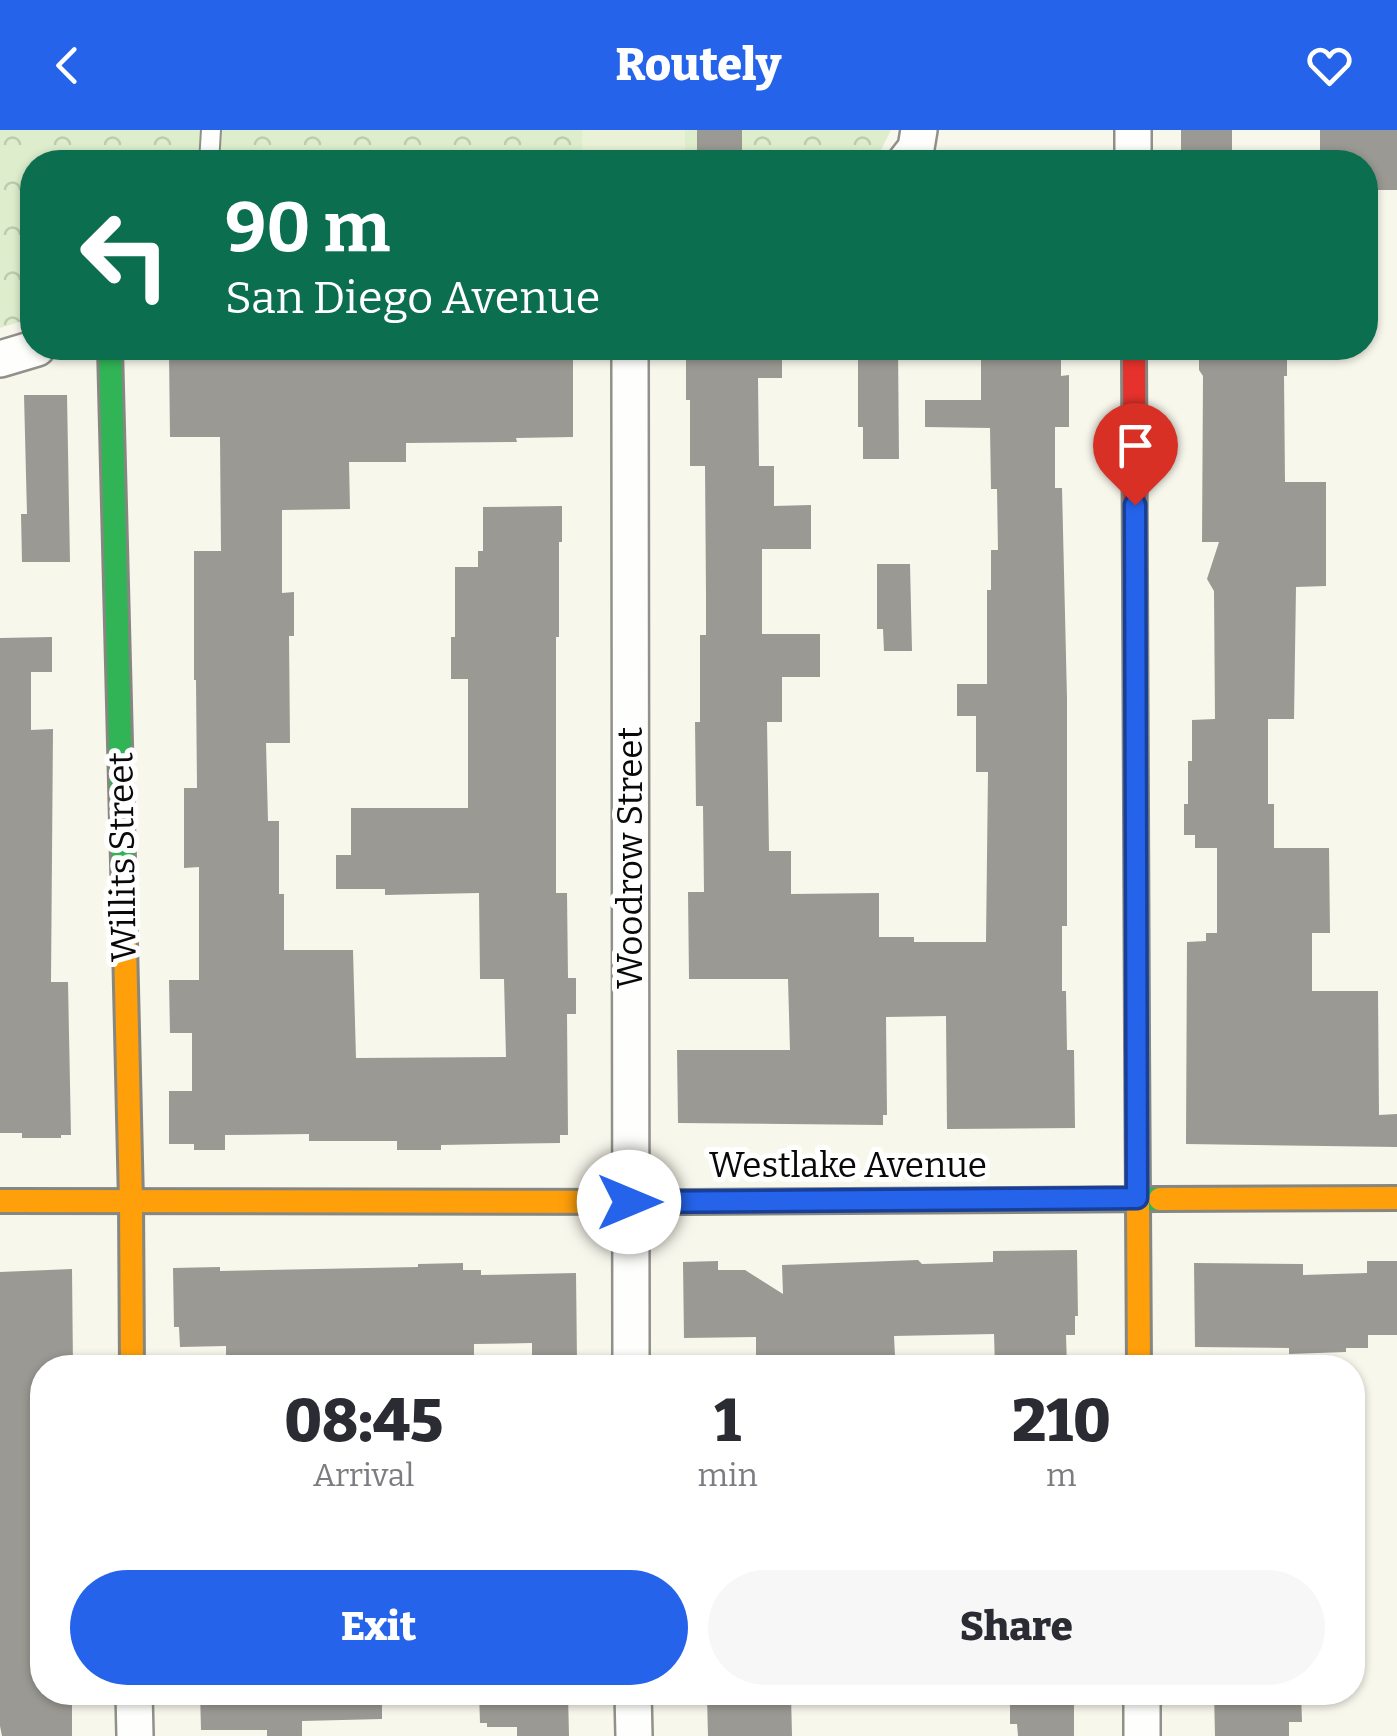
<!DOCTYPE html>
<style>
:root{--surface:#fff;--page:#f7f7f7;--text:#2b2b33;--muted:#7c7c81;--accent:#2563eb}
body{margin:0;font-family:Bitter,serif;background:var(--page);color:var(--text);height:100vh;display:flex;flex-direction:column;font-size:38px;white-space:nowrap}
*{box-sizing:border-box;margin:0}
p{font-size:32px;color:var(--muted)}
.icon{flex:none;width:55px;height:55px;fill:none;stroke:currentColor;stroke-width:2;stroke-linecap:round;stroke-linejoin:round}
.map{position:relative;flex:1;overflow:hidden}
.details{position:absolute;left:30px;top:1225px;width:1335px;height:350px;display:flex;flex-direction:column;background:var(--surface);border-radius:40px;box-shadow:0 2px 8px #0004}
.details>*{flex:none}
.top-card{position:absolute;left:20px;top:20px;width:1358px;height:210px;border-radius:40px;box-shadow:0 2px 8px #0004;background:#0b6e4f;color:#fff;overflow:hidden}
.pin{position:absolute;display:grid;place-items:center;width:85px;height:85px;color:#fff;margin:-102px -42px;border-radius:50% 50% 50% 0;rotate:-45deg;box-shadow:0 0 10px #0007}
.pin .icon{rotate:45deg}
.me{position:absolute;width:110px;margin:-55px;rotate:90deg;stroke-linejoin:round;filter:drop-shadow(0 0 8px #0008)}
.turn{display:flex;align-items:center;gap:35px;height:210px;padding:0 40px;font-size:45px}
.turn .icon{width:130px;height:130px;stroke-width:2.5}
.turn b{display:block;font-size:70px;line-height:85px}
.eta{display:flex;justify-content:space-evenly;align-items:center;height:170px;text-align:center}
.eta b{font-size:60px;font-weight:800;line-height:70px}
.action{display:flex;gap:20px;margin-top:auto;padding:20px 40px}
.action a{flex:1;height:115px;border-radius:60px;background:var(--accent);color:#fff;font-size:40px;font-weight:800;line-height:115px;text-align:center}
.action a+a{background:var(--page);color:var(--text)}
header{display:flex;justify-content:space-between;align-items:center;height:130px;padding:0 40px;background:var(--accent);color:#fff;font-size:45px;font-weight:800}
.map>svg:first-child{display:block}
.park{fill:url(#park-crowns)}
.pitch{fill:#e9f2d6}
.building{fill:#9a9993}
.lines{fill:none;stroke-linecap:round;stroke-linejoin:round}
.lane-casing{stroke:#91908b;stroke-width:22}
.street-casing{stroke:#91908b;stroke-width:40}
.fast-casing{stroke:#878782;stroke-width:28}
.slow-casing{stroke:#878782;stroke-width:28}
.jam-casing{stroke:#878782;stroke-width:28}
.lane{stroke:#fefefc;stroke-width:18}
.street{stroke:#fefefc;stroke-width:35}
.fast{stroke:#30b455;stroke-width:22}
.slow{stroke:#ff9f0a;stroke-width:22}
.jam{stroke:#e5322d;stroke-width:22}
.route-casing{stroke:#184099;stroke-width:25}
.route{stroke:#2563eb;stroke-width:18}
.labels{text-anchor:middle;stroke-width:10;stroke-linejoin:round;paint-order:stroke}
.street-label{font-size:35px;fill:#090909;stroke:#fff}
</style>
<header><svg class="icon" aria-label="back" viewBox="0 0 24 24"><path d="M15 5l-7 7 7 7"/></svg>Routely<svg class="icon" aria-label="heart" viewBox="0 0 24 24"><path d="M12 20l-8-8c-3-5 5-10 8-4 3-6 11-1 8 4z"/></svg></header>
<div class="map">
<svg width="1397" height="1606" viewBox="0 0 1397 1606">
<defs>
<pattern id="park-crowns" width="20" height="18" patternUnits="userSpaceOnUse" patternTransform="scale(2.5)"><rect width="20" height="18" fill="#deeecd"/><path d="M2 6a3 3 0 1 1 6 0M12 15a3 3 0 1 1 6 0" fill="none" stroke="#bdcbaf"/></pattern>
</defs>
<rect width="100%" height="100%" fill="#f8f7ec"/>
<polygon class="park" points="0,0 891,0 875,32 32,32 32,188 0,198"/>
<rect class="pitch" x="582" y="0" width="103" height="32"/>
<g class="building">
<rect x="697" y="0" width="45" height="32"/>
<rect x="1181" y="0" width="51" height="32"/>
<polygon points="1320,0 1397,0 1397,60 1365,60 1365,32 1320,32"/>
<polygon points="219,218 573,218 573,307 516,308 517,312 406,313 406,332 349,332 350,379 282,380 282,463 294,462 294,506 289,506 290,613 266,613 268,691 279,691 279,764 284,764 284,820 353,820 356,928 506,927 504,849 480,849 479,763 385,765 385,759 336,759 336,725 351,725 351,678 468,678 468,549 451,549 451,507 455,507 455,437 478,437 478,421 483,421 483,377 562,376 562,412 559,412 559,507 556,507 556,763 567,763 568,848 576,848 576,884 567,884 568,1005 560,1005 560,1013 441,1015 441,1020 397,1020 397,1011 309,1011 309,1004 225,1005 225,1020 194,1020 194,1014 169,1014 169,961 192,961 192,903 170,903 169,850 199,850 199,737 184,738 184,658 197,658 196,550 194,550 194,421 221,421 220,307 170,307 169,224 219,224"/>
<polygon points="686,218 782,218 782,248 758,248 759,336 774,336 774,376 811,375 811,419 762,419 762,504 820,504 820,547 782,547 782,592 767,592 769,721 791,721 791,764 879,763 879,807 914,807 914,812 986,812 988,642 976,642 976,586 957,586 957,554 987,554 987,460 991,460 991,420 998,420 997,359 991,359 990,298 925,297 925,270 981,270 981,218 1061,218 1061,246 1069,245 1069,297 1055,297 1055,358 1062,358 1067,568 1067,796 1062,796 1062,861 1066,861 1067,920 1074,920 1075,998 947,999 946,886 886,887 887,985 883,985 883,995 678,993 677,920 790,920 788,849 689,849 688,762 704,762 703,676 696,676 695,592 700,592 700,505 706,505 706,462 705,336 690,336 690,270 686,270"/>
<polygon points="858,218 898,218 899,329 863,329 863,297 858,297"/>
<polygon points="1199,218 1287,218 1287,246 1284,246 1285,352 1326,352 1326,456 1296,457 1294,589 1268,589 1268,674 1274,674 1274,718 1329,718 1330,803 1312,803 1312,861 1378,861 1379,985 1397,984 1397,1017 1186,1014 1187,812 1206,811 1206,803 1217,803 1217,718 1195,718 1195,705 1184,705 1184,674 1188,674 1188,631 1192,631 1192,590 1215,589 1214,461 1207,449 1219,412 1202,412 1203,246 1199,240"/>
<polygon points="24,265 67,265 70,432 22,432 21,384 27,384"/>
<polygon points="877,434 910,434 912,521 884,521 883,499 877,499"/>
<polygon points="52,507 52,542 31,542 31,600 53,599 51,852 68,852 71,1005 61,1005 61,1008 22,1008 22,1003 0,1003 0,508"/>
<polygon points="1077,1120 1078,1186 1075,1186 1075,1205 1066,1205 1067,1238 995,1238 994,1204 894,1206 895,1226 819,1228 819,1234 756,1236 756,1207 684,1208 683,1132 718,1131 718,1140 745,1140 783,1164 782,1135 918,1130 922,1134 993,1132 993,1121"/>
<polygon points="1367,1131 1397,1131 1397,1205 1368,1205 1368,1218 1346,1218 1346,1222 1289,1224 1289,1218 1195,1217 1194,1133 1303,1134 1303,1145 1367,1143"/>
<polygon points="463,1133 463,1140 481,1140 481,1145 576,1143 577,1233 547,1233 547,1225 532,1225 532,1213 474,1214 474,1228 356,1229 356,1235 226,1238 226,1216 180,1217 179,1197 174,1197 173,1138 220,1137 220,1141 418,1137 418,1134"/>
<polygon points="72,1139 73,1238 42,1238 42,1562 72,1562 72,1606 2,1606 0,1596 0,1142"/>
<polygon points="200,1562 382,1562 382,1589 302,1591 302,1606 267,1606 267,1600 201,1600"/>
<polygon points="479,1562 568,1564 569,1606 517,1606 517,1597 487,1597 487,1593 480,1593"/>
<polygon points="1010,1562 1074,1562 1074,1606 1018,1606 1017,1594 1010,1594"/>
<polygon points="1214,1562 1301,1562 1302,1592 1289,1592 1289,1606 1215,1606"/>
<polygon points="791,1565 792,1606 708,1606 707,1567"/>
</g>
<g class="lines">
<g class="lane-casing">
<polyline id="lane" points="209,32 211,0"/>
</g>
<g class="street-casing">
<g id="street">
<polyline points="1133,0 1133,32"/>
<polyline points="905,32 916,18 919,0"/>
<polyline points="630,218 631,1238"/>
<polyline points="0,229 37,218"/>
<polyline points="134,1562 135,1606"/>
<polyline points="633,1562 634,1606"/>
<polyline points="1142,1562 1142,1606"/>
</g>
</g>
<g class="fast-casing">
<g id="fast">
<polyline points="110,218 124,771"/>
<polyline points="684,1072 1160,1069"/>
</g>
</g>
<g class="slow-casing">
<g id="slow">
<polyline points="124,771 131,1072 132,1238"/>
<polyline points="1137,911 1139,1238"/>
<polyline points="1160,1069 1397,1068"/>
<polyline points="0,1071 684,1072"/>
</g>
</g>
<g class="jam-casing">
<polyline id="jam" points="1134,218 1137,911"/>
</g>
<use href="#lane" class="lane"/>
<use href="#street" class="street"/>
<use href="#fast" class="fast"/>
<use href="#slow" class="slow"/>
<use href="#jam" class="jam"/>
</g>
<g class="lines">
<g class="route-casing">
<polyline id="route" points="629,1072 1137,1068 1135,375"/>
</g>
<use href="#route" class="route"/>
</g>
<g class="labels">
<g class="street-label">
<text transform="translate(122 727) rotate(-91)" y="12">Willits Street</text>
<text transform="translate(630 728) rotate(-90)" y="12">Woodrow Street</text>
<text x="848" y="1047">Westlake Avenue</text>
</g>
</g>
</svg>
<div class="pin" style="left:1135px;top:375px;background:#d93025"><svg class="icon" aria-label="arrive" viewBox="0 0 24 24"><path d="M6 21V4h12l-3 4 3 4H6"/></svg></div>
<svg class="me" style="left:629px;top:1072px" viewBox="-20 -20 40 40"><circle r="19" fill="#fff"/><path d="M0-13L10 11 0 6-10 11z" fill="#2563eb"/></svg>
<div class="top-card">
<div class="turn"><svg class="icon" aria-label="left" viewBox="0 0 24 24"><path d="M17 20v-9H6M10 6l-5 5 5 5"/></svg><div><b>90 m</b>San Diego Avenue</div></div>
</div>
<section class="details">
<div class="eta">
<div><b>08:45</b><p>Arrival</p></div>
<div><b>1</b><p>min</p></div>
<div><b>210</b><p>m</p></div>
</div>
<div class="action"><a>Exit</a><a>Share</a></div>
</section>
</div>
